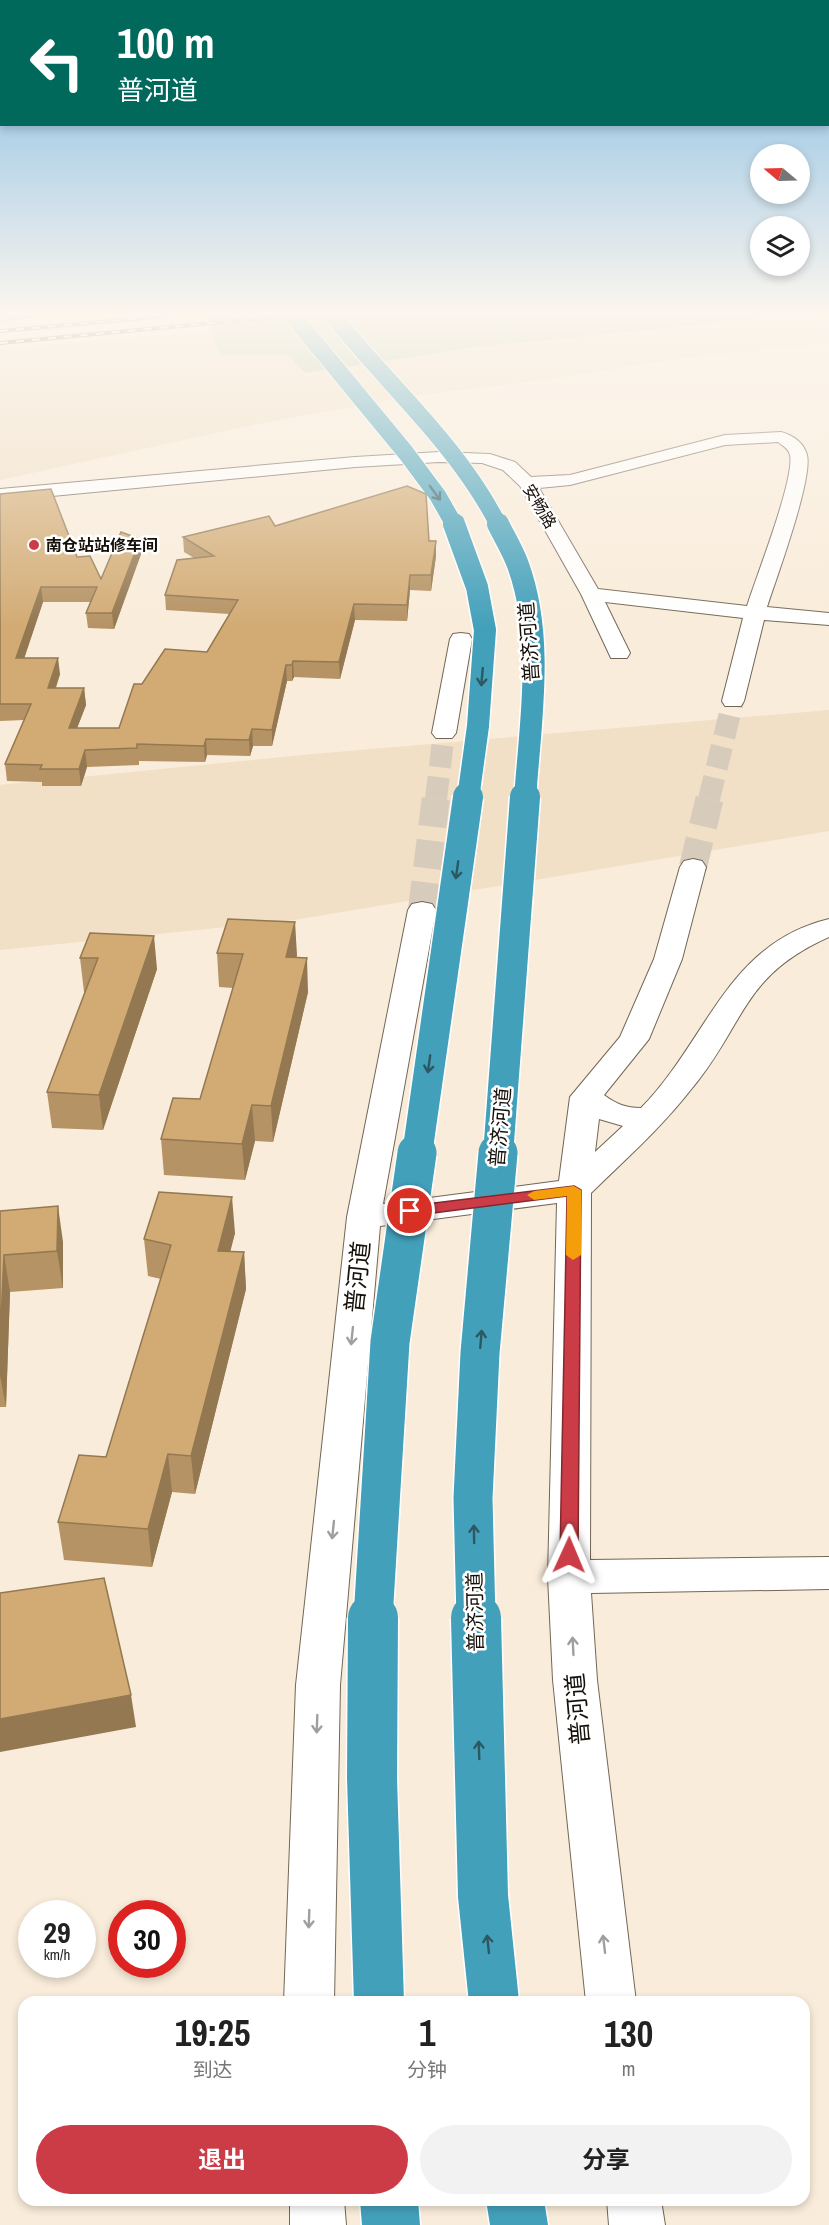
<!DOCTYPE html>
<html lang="zh">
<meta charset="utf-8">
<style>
:root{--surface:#fff;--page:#f2f2f2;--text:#222;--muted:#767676;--accent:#cc3c47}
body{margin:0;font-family:"Archivo Narrow","Noto Sans SC",sans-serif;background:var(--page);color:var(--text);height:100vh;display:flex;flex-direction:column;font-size:22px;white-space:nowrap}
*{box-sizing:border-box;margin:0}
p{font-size:20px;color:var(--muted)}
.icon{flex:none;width:33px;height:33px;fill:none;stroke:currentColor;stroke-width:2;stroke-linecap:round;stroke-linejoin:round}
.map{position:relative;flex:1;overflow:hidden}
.details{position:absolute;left:18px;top:1996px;width:792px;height:210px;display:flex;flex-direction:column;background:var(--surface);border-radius:18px;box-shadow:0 3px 9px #0003}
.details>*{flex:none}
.guide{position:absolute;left:0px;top:0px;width:830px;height:126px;box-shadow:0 3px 9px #0003;background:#00695c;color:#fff;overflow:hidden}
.needle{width:39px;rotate:289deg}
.tools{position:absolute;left:750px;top:144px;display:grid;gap:12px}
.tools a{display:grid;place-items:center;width:60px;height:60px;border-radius:50%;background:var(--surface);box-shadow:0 3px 9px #0003;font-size:30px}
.speed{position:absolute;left:18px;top:1900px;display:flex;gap:12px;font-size:30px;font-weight:700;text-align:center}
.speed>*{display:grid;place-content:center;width:78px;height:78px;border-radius:50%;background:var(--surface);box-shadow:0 3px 9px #0003;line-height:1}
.speed small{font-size:15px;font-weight:400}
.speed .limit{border:9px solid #d22;background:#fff;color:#111}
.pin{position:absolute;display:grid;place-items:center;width:51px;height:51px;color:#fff;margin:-26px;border:3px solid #fff;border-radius:50%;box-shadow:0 2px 6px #0007}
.me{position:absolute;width:66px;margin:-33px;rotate:1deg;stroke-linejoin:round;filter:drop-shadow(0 0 4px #0008)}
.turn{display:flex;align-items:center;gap:21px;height:126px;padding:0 18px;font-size:27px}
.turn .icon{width:78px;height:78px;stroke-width:2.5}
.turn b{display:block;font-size:42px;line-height:51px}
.eta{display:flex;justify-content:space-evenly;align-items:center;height:102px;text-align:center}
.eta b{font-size:36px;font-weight:700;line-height:42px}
.primary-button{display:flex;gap:12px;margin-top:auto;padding:12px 18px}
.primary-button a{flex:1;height:69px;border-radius:36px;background:var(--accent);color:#fff;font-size:24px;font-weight:700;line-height:69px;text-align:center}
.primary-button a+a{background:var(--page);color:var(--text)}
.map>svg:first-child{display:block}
.built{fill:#f1dfc6}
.green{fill:#b8cca9}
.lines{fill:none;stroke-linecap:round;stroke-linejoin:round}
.minor-tunnel-far1{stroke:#d7cbbb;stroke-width:22;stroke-dasharray:22 10;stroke-linecap:butt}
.minor-tunnel{stroke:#d7cbbb;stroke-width:28;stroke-dasharray:28 14;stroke-linecap:butt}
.minor-casing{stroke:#726656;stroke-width:2}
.highway-casing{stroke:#fff;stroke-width:3}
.minor{fill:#fff;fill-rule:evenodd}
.highway{fill:#43a0bb;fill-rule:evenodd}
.rail-casing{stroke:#4f483f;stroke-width:4}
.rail{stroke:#fff;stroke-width:2;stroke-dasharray:8;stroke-linecap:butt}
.highway-bridge-far4-casing{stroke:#fff;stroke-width:19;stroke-linecap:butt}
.highway-bridge-far3-casing{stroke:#fff;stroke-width:25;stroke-linecap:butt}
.highway-bridge-far2-casing{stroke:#fff;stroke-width:33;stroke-linecap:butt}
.highway-bridge-far1-casing{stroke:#fff;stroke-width:42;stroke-linecap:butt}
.highway-bridge-casing{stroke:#fff;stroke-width:53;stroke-linecap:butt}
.highway-bridge-far4{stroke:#43a0bb;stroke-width:17}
.highway-bridge-far3{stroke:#43a0bb;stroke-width:22}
.highway-bridge-far2{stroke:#43a0bb;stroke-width:30}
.highway-bridge-far1{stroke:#43a0bb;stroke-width:39}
.highway-bridge{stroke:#43a0bb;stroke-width:50}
.wall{fill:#b59364}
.shaded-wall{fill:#937851}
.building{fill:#d2ab74;stroke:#937851;stroke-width:1.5}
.oneway{stroke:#2c5862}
.oneway2{stroke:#a19f9d}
.route{fill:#cc3c47;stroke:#85272e;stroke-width:1.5}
.slow{fill:#f59e0b}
.poi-dot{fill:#cc3c47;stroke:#fff;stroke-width:2}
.labels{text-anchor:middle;stroke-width:5;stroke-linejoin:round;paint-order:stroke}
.far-street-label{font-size:16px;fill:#15100a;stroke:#fff}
.far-poi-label{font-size:16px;font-weight:bold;fill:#15100a;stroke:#fff;text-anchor:start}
.street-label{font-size:20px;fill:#15100a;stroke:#fff}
.near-street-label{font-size:24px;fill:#15100a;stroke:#fff}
</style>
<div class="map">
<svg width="829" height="2225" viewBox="0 0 829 2225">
<rect width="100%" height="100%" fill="#f9ecda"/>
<g class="built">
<polygon points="790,316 803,316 829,328 829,343 675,359 551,379 411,396 253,425 0,480 0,349 210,330 220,355 287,354 305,373 477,347"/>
<polygon points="829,710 829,831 294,920 0,950 0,785 313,754"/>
</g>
<polygon class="green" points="206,316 790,316 477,347 305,373 287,354 220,355"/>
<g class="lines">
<g class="minor-tunnel-far1">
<polyline points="436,799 444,733"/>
<polyline points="709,799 733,701"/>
</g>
<g class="minor-tunnel">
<polyline points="693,867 710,797"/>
<polyline points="422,910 436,797"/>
</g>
<g class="minor-casing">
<g id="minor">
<path d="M781,432C793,435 804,443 807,455C813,479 776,579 767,607L829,613V625L764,620L744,701L741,706H725L722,701L743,618L605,602L630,653L627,658H611L581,594L520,486L503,470L482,463L439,462L355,467L0,501V489L355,457L439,452L490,454L515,462L531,477L570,475L725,435ZM778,442C783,446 788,448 790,455C795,479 756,577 747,606L598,589L539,488L570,485L725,445Z"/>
<polygon points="461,633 469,634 472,639 456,733 452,738 436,738 432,733 450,639 453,634"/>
<path d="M693,859L702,861L706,867L682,959L649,1039L604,1095C616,1104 626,1108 641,1108C708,1040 726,944 829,919V937C742,976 746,1022 693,1087C663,1126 626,1159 591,1193L590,1560L829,1557V1589L591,1593L597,1680L636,2002H586L553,1680L548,1577L557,1203L380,1226L340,1685L334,2002H284L296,1685L347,1217L408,910L412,904L422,902L432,904L436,910L383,1204L559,1181L570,1097L620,1037L654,959L680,867L684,861ZM599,1119L623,1126L595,1152Z"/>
<polygon points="290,2200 344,2200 346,2225 290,2225"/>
<polygon points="607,2200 661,2200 665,2225 609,2225"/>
</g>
</g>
<g class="highway-casing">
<g id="highway">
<polygon points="360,2200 418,2200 420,2225 362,2225"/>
<polygon points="486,2200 544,2200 548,2225 490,2225"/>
</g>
</g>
<use href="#minor" class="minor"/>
<use href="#highway" class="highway"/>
<g class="rail-casing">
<g id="rail">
<polyline points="0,319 32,316"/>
<polyline points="0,331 167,316"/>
<polyline points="0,343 288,316"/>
</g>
</g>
<use href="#rail" class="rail"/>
<g class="highway-bridge-far4-casing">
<g id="highway-bridge-far4">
<polyline points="293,316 406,453 438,496 455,526"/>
<path d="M333,316C389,386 458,445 499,526"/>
</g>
</g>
<g class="highway-bridge-far3-casing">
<g id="highway-bridge-far3">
<polyline points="454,524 477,587 485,630 478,726 468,799"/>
<path d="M498,524C505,538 513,551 518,565C545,639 530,723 525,799"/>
</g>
</g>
<g class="highway-bridge-far2-casing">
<g id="highway-bridge-far2">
<polyline points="417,1155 468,797"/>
<polyline points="498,1155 525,797"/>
</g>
</g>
<g class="highway-bridge-far1-casing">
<g id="highway-bridge-far1">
<polyline points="373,1619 390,1342 417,1153"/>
<polyline points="476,1619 473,1498 480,1353 498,1153"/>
</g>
</g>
<g class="highway-bridge-casing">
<g id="highway-bridge">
<polyline points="373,1618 372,1778 379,2002"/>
<polyline points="476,1618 483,1896 494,2002"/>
</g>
</g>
<use href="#highway-bridge-far4" class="highway-bridge-far4"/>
<use href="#highway-bridge-far3" class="highway-bridge-far3"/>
<use href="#highway-bridge-far2" class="highway-bridge-far2"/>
<use href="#highway-bridge-far1" class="highway-bridge-far1"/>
<use href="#highway-bridge" class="highway-bridge"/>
</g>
<g class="wall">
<polygon points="0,494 77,557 101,579 140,539 141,554 114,629 88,628 86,613 91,602 43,602 24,658 60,674 56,688 84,688 86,705 77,728 119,728 142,684 207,652 229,614 166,610 165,595 194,558 184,552 183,537 275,526 436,541 436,556 431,591 410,590 407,621 355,620 340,679 294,677 292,681 287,681 272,746 253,746 250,756 207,755 205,762 139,761 139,765 87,767 81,786 42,786 42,782 7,781 5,764 24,720 0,721"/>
<polygon points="90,933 157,969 103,1130 52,1128 47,1092 85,992 84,992 80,958"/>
<polygon points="217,953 297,955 296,958 308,992 273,1142 255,1141 245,1180 164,1175 161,1139 200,1099 233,988 219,987"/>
<polygon points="0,1211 63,1242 63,1288 10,1292 6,1407 0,1407"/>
<polygon points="235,1233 230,1251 244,1252 246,1289 195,1494 172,1492 152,1567 64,1560 58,1522 106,1457 161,1279 148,1276 144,1239"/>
</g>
<g class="shaded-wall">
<polygon points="140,539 141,554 114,629 112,613"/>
<polygon points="436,541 436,556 431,591 431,575"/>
<polygon points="410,575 410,590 407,621 407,605"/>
<polygon points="41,587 43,602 19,674 16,658"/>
<polygon points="354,604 355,620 340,679 339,662"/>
<polygon points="58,658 60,674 50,704 48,688"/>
<polygon points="293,661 294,677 292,681 292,665"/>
<polygon points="286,665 287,681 272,746 272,730"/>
<polygon points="84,688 86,705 71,744 69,728"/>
<polygon points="252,729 253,746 250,756 249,740"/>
<polygon points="206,739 207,755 205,762 204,746"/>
<polygon points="85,750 87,767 81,786 79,769"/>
<polygon points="295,922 297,955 288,991 286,957"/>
<polygon points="154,936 157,969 103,1130 99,1095"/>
<polygon points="307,958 308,992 273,1142 271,1106"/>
<polygon points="252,1105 255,1141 245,1180 242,1144"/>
<polygon points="232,1197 235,1233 221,1288 218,1251"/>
<polygon points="58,1206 63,1242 63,1288 57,1251"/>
<polygon points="244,1252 246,1289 195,1494 191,1456"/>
<polygon points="4,1255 10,1292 6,1407 0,1375 0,1343"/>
<polygon points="168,1454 172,1492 152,1567 148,1529"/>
<polygon points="131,1695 136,1727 0,1752 0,1719"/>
</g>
<g class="building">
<polygon points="407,486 426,494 429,541 436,541 431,575 410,575 407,605 354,604 339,662 293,661 292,665 286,665 272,730 252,729 249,740 206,739 204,746 137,744 137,748 85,750 79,769 40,769 42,765 5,764 31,704 0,704 0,494 51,489 77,557 90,556 101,579 121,532 140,539 112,613 86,613 97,587 41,587 16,658 58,658 48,688 84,688 69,728 119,728 134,684 142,684 165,649 207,652 238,600 165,595 177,560 214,556 183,537 269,516 275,526"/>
<polygon points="228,919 295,922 286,957 307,958 271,1106 252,1105 242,1144 161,1139 173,1098 200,1099 243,954 217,953"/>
<polygon points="90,933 154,936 99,1095 47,1092 98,958 80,958"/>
<polygon points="159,1192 232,1197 218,1251 244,1252 191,1456 168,1454 148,1529 58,1522 79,1455 106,1457 171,1245 144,1239"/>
<polygon points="58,1206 57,1251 4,1255 0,1343 0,1211"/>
<polygon points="104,1578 131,1695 0,1719 0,1593"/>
</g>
<defs><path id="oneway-shaft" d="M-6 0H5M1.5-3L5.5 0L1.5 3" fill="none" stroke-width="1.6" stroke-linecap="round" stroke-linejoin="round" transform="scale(1.5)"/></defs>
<g class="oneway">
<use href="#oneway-shaft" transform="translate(435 493) rotate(54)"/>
<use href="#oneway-shaft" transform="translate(482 677) rotate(95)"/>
<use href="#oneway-shaft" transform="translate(457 870) rotate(98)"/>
<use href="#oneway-shaft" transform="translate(429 1064) rotate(98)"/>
<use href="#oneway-shaft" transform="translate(481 1339) rotate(-85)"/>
<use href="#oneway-shaft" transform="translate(474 1534) rotate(-91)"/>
<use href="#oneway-shaft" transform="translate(479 1750) rotate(-92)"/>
<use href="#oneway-shaft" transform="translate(488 1944) rotate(-96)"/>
</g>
<g class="oneway2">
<use href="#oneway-shaft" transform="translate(352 1336) rotate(96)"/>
<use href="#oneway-shaft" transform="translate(333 1530) rotate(96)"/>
<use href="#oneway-shaft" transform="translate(573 1646) rotate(-93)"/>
<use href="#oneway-shaft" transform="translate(317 1724) rotate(92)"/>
<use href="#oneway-shaft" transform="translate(309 1919) rotate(92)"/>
<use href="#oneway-shaft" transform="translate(604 1944) rotate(-97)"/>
</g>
<linearGradient id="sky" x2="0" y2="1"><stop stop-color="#7ab7e3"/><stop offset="0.5" stop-color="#fcf6ee"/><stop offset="1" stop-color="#fcf6ee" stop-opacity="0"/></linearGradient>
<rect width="829" height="627" fill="url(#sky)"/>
<polygon class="route" points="574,1186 581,1190 578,1555 575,1559 563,1559 560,1555 567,1196 410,1216 403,1211 410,1206"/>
<polygon class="slow" points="574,1186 581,1190 581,1255 573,1260 566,1255 567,1196 534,1200 527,1195 534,1191"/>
<circle class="poi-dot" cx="34" cy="545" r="6"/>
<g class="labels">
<g class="far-street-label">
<text transform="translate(540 506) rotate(59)" y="6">安畅路</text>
</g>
<g class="far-poi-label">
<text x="46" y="551">南仓站站修车间</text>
</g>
<g class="street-label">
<text transform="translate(529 642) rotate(-94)" y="7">普济河道</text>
<text transform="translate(500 1127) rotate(-85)" y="7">普济河道</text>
<text transform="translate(475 1612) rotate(-91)" y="7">普济河道</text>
</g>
<g class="near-street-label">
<text transform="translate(358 1277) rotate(-84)" y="8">普河道</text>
<text transform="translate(578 1709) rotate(-95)" y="8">普河道</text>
</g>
</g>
</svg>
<div class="tools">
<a><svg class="needle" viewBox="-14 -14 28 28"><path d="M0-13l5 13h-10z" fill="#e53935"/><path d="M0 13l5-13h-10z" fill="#767676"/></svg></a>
<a><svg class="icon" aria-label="layers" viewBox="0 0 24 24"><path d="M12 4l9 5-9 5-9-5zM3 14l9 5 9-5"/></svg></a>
</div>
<div class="speed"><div>29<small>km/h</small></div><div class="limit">30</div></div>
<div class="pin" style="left:410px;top:1211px;background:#d93025"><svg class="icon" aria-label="arrive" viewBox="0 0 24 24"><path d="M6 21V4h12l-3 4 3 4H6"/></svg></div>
<svg class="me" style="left:569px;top:1555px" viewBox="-20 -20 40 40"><path d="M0-17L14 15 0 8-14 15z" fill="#cc3c47" stroke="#fff" stroke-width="4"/></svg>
<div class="guide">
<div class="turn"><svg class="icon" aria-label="left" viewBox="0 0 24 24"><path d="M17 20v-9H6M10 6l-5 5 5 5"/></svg><div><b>100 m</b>普河道</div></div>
</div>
<section class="details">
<div class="eta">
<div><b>19:25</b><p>到达</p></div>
<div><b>1</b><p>分钟</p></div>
<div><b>130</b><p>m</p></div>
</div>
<div class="primary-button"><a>退出</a><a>分享</a></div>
</section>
</div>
